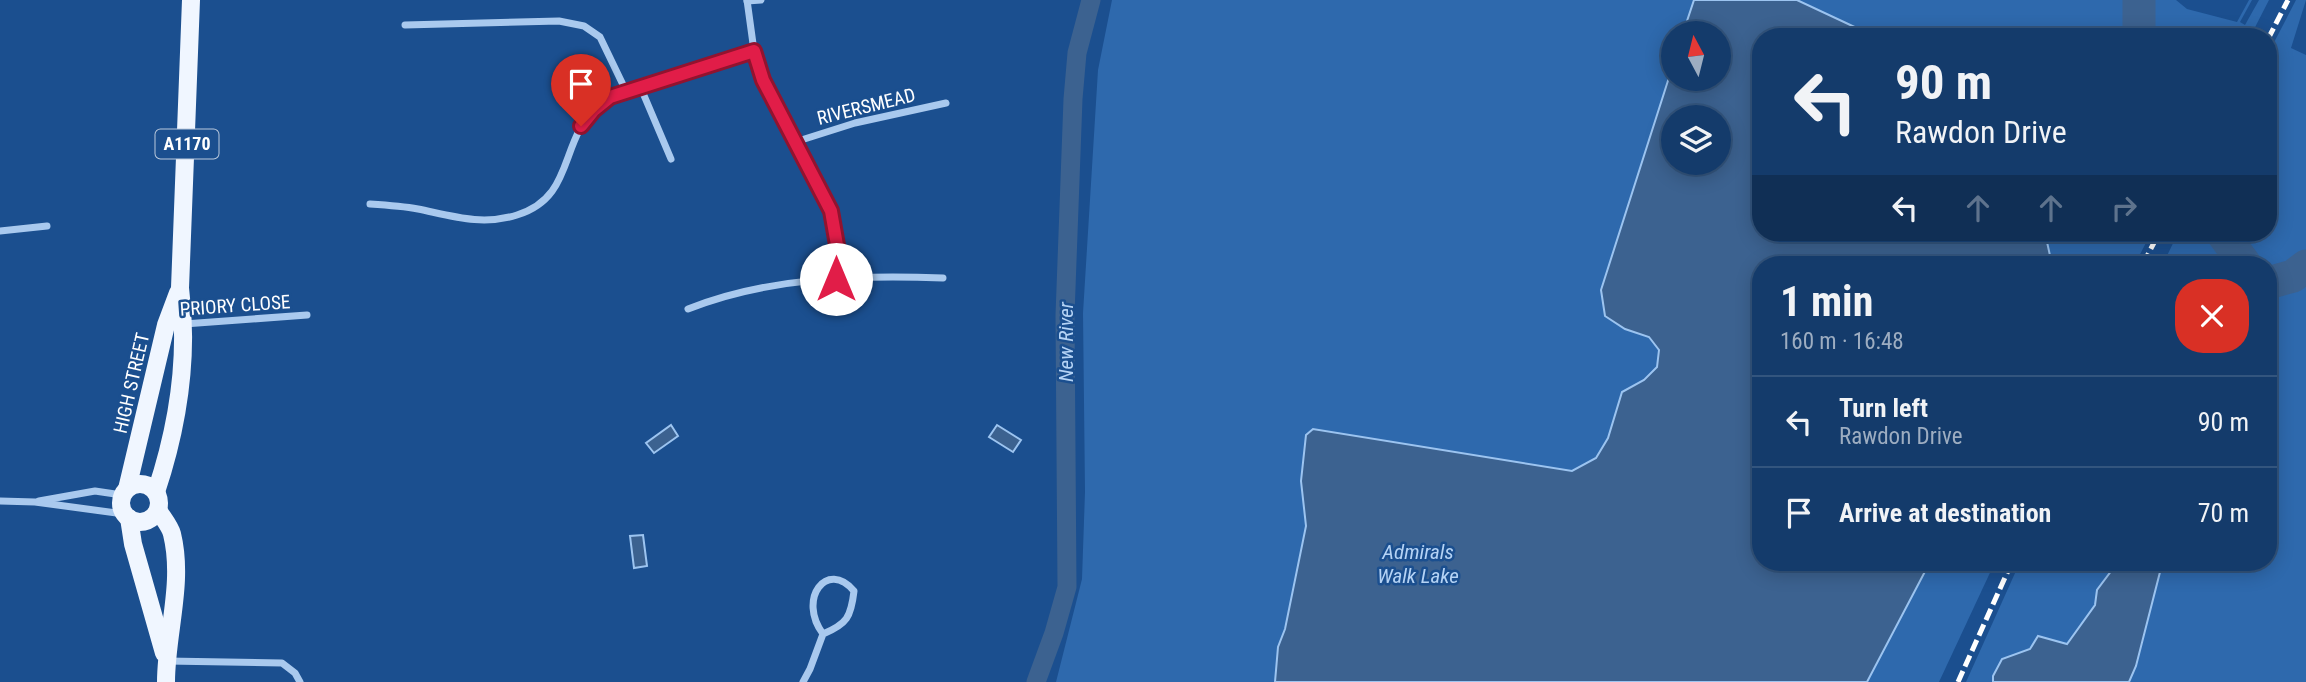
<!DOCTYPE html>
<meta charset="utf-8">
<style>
:root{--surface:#143b6b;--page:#1d4271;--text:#f1f3f6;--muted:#9dadc1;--line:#33557e}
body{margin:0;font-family:"Roboto Condensed",sans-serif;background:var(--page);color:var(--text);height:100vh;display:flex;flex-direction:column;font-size:26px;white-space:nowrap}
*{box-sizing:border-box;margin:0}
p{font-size:23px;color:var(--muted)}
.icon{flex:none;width:38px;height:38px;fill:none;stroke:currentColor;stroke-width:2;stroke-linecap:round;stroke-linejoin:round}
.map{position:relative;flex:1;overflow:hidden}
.details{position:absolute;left:1752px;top:256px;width:525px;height:315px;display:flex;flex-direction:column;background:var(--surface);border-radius:28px;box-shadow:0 4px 18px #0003,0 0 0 2px var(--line)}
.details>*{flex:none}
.guide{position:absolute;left:1752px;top:28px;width:525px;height:214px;border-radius:28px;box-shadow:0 4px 18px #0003,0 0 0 2px var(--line);background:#143b6b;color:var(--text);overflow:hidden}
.needle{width:46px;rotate:353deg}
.fabs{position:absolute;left:1661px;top:21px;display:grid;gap:14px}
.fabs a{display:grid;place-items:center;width:70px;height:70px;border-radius:50%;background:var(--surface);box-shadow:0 4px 18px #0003,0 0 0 2px var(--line);font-size:35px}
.pin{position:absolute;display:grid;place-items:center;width:60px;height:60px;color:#fff;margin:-72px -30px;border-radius:50% 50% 50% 0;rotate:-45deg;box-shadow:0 0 7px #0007}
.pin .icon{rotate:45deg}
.me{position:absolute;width:77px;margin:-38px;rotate:0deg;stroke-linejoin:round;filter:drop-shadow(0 0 5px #0008)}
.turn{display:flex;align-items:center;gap:24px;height:147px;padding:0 28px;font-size:32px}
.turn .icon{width:91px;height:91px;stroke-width:2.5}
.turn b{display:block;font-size:49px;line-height:60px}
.lanes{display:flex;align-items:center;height:66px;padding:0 28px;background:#0003;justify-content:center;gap:35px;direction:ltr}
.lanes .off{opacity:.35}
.round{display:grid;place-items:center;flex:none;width:74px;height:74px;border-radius:28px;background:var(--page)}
.summary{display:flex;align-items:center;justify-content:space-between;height:119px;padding:0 28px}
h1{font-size:42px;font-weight:700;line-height:52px}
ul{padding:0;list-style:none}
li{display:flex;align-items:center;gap:21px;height:91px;padding:0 28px;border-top:2px solid var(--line)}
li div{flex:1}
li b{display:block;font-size:26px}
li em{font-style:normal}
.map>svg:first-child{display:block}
.green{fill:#2e69ad}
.water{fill:#3c6290;stroke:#9cc4f0;stroke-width:2;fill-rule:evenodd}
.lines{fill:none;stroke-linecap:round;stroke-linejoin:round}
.canal{stroke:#3c6290;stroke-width:19}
.river{stroke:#3c6290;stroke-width:33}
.street{stroke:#a9c9ee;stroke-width:7}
.primary{stroke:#f0f6ff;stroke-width:18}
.rail{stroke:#fff;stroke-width:5;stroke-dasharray:12 5;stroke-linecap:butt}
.route-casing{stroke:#92132f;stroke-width:18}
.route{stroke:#e11d48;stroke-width:12}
.labels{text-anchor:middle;stroke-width:5;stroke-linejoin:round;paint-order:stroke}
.shield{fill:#1b4f8f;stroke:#bbcadd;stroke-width:2}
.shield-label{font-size:18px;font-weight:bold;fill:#fff}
.street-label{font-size:19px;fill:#fff;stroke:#1b4f8f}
.water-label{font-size:21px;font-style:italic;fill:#b5d3f5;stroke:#1b4f8f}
</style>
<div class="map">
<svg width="2306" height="682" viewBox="0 0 2306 682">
<rect width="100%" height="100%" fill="#1b4f8f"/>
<g class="green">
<polygon points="1112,0 1694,0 1683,33 1673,33 1673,65 1625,329 1649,337 1659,350 1657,367 1644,380 1622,392 1608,438 1596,458 1572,471 1313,429 1301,481 1306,526 1285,629 1278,647 1275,682 1056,682 1082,579 1085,492 1083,313 1098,70"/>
<polygon points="1797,0 2176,0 2187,9 2237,22 2249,0 2252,0 2240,22 2245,25 2259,0 2269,0 2250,37 1876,37"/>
<polygon points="2296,0 2306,0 2291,48 2306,55 2306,682 2129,682 2160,572 2160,562 2268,562 2268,264 2163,264 2178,233 2268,233 2268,54"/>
<polygon points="2045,233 2151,233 2135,264 2050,264 2051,260"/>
<polygon points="1930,562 1995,562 1939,682 1867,682"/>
<polygon points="2020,562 2118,562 2097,590 2095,605 2067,644 2030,649 2002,659 1993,676 1993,682 1966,682"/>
</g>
<g class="water">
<path d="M1694,0H1797L1876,37H1760V233H2045L2051,260L2050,264H1760V562H1930L1867,682H1275L1278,647L1285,629L1306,526L1301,481L1306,435L1313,429L1572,471L1596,458L1608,438L1622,392L1644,380L1657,367L1659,350L1649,337L1625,329L1605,316L1601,290L1673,65V79H1718V33H1683ZM1673,117H1718V163H1673Z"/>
<polygon points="671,425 678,436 654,453 646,443"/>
<polygon points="997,425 1021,440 1013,452 989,437"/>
<polygon points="643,535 647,566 634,568 630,536"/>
<polygon points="2118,562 2160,562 2160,572 2136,666 2129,682 1993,682 1993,676 2002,659 2030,649 2038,636 2067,644 2095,605 2097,590"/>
</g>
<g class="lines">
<polyline class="canal" points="1036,682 1054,633 1067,587 1065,315 1073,99 1077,53 1091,0"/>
<g class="river">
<polyline points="2139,37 2139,0"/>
<polyline points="2222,233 2245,264"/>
<polyline points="2268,283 2293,276 2306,266"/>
</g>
<g class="street">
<polyline points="747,0 754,51 763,80 831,211 837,245 836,279"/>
<polyline points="747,1 761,0"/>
<polyline points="405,25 559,21 584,26 600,37 626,91"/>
<polyline points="640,86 671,159"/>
<polyline points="795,142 855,123 946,103"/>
<path d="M370,204C386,205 402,206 418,209C452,216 482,226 517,215C576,197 558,140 599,105C618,89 645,85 668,78C696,69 725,60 754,51"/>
<polyline points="0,231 47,226"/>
<path d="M688,309C768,277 858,275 943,278"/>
<polyline points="184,324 307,315"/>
<polyline points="0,501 35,502 124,514"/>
<polyline points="39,501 95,491 122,495"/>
<polyline points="167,661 282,663 295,673 300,682"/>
<path d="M803,682L810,669L823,634C847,624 851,617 854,591C827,559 797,599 823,634"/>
</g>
<g class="primary">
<circle cx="140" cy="503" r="19"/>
<polyline points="127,489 166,325 178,293"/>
<path d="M156,492C178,426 189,358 180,288L191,0"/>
<path d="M158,510C162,517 170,526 172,534C184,583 166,633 166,682"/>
<polyline points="129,518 133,544 164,653"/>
</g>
<g class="rail">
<polyline points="2268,39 2288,0"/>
<polyline points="2143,264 2159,233"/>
<polyline points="1958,682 2012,562"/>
</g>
</g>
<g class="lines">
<g class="route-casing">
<polyline id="route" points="581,126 594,110 610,97 754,51 763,80 831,211 837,245 836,279"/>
</g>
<use href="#route" class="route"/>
</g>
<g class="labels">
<rect class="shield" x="155.5" y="129.5" width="63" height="29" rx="5"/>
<g class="shield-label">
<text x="187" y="150">A1170</text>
</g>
<g class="street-label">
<text transform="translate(866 106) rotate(-14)" y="7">RIVERSMEAD</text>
<text transform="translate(235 305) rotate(-4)" y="7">PRIORY CLOSE</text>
<text transform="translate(131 383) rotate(-77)" y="7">HIGH STREET</text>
</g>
<g class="water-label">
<text transform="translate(1066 342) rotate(-90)" y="7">New River</text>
<text x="1418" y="559">Admirals<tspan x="1418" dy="24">Walk Lake</tspan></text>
</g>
</g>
</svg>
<div class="fabs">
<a><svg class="needle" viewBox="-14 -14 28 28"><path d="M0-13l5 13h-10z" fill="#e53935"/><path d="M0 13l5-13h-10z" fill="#9dadc1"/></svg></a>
<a><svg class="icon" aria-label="layers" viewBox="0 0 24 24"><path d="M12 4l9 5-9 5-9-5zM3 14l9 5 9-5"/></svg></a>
</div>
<div class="pin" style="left:581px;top:126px;background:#d93025"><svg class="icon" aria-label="arrive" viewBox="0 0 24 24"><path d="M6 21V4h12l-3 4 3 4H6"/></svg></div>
<svg class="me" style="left:836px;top:279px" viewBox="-20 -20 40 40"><circle r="19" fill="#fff"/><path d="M0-13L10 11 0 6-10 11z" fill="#e11d48"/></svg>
<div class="guide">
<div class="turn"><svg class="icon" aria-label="left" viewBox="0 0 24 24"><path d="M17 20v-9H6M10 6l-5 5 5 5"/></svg><div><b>90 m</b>Rawdon Drive</div></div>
<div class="lanes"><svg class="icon" aria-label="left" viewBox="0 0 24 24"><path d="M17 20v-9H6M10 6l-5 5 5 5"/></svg><svg class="icon off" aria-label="ahead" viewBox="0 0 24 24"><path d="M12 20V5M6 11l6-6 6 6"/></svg><svg class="icon off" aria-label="ahead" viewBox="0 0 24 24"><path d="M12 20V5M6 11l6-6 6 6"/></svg><svg class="icon off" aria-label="right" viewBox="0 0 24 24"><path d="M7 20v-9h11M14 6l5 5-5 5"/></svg></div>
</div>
<section class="details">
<div class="summary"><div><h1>1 min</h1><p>160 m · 16:48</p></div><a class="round" style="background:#d93025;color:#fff"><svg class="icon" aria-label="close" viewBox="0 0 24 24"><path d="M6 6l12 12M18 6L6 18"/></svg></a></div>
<ul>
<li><svg class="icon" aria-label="left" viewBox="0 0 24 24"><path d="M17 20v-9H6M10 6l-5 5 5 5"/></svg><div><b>Turn left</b><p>Rawdon Drive</p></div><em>90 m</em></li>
<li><svg class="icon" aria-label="arrive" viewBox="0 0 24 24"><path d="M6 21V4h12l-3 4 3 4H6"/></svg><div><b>Arrive at destination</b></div><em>70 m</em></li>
</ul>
</section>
</div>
